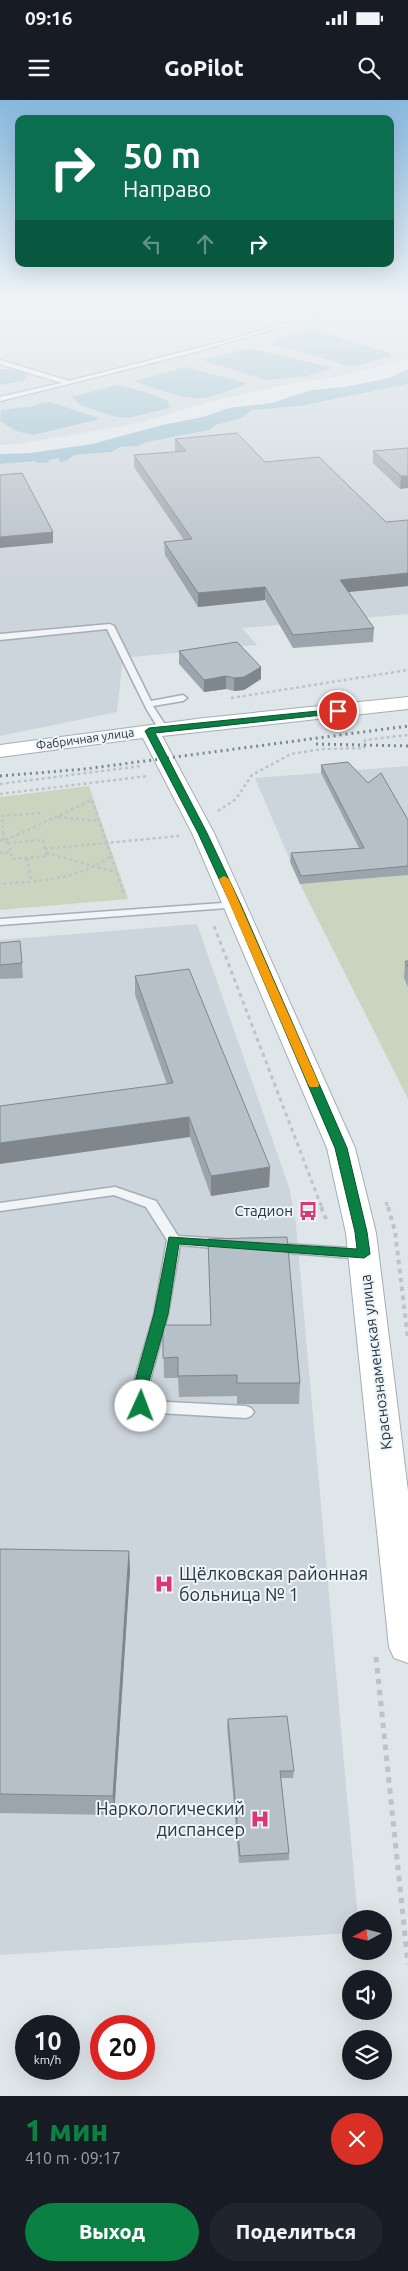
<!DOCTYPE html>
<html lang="ru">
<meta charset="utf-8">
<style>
:root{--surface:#171b24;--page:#20242c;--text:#f1f3f6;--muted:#9ea1a6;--accent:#0b8043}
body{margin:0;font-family:Ubuntu,sans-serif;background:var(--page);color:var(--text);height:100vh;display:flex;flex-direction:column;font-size:19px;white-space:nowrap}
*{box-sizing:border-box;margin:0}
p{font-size:16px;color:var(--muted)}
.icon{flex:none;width:28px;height:28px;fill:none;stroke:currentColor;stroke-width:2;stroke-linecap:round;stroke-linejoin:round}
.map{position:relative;height:1996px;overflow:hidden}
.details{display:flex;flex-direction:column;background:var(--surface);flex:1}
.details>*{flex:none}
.guide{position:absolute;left:15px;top:15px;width:379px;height:152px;border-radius:10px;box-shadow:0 5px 20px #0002;background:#0b6e4f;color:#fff;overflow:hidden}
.needle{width:32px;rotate:263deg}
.fabs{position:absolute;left:342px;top:1810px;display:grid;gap:10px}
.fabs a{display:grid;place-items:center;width:50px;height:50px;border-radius:50%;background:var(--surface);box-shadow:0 5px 20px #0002;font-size:25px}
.speed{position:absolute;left:15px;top:1915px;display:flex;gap:10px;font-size:25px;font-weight:700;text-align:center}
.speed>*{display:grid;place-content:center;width:65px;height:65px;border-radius:50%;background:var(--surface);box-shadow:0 5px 20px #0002;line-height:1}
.speed small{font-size:12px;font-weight:400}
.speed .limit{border:8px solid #d22;background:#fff;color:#111}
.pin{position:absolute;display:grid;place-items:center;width:42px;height:42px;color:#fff;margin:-21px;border:2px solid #fff;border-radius:50%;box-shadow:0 1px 5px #0007}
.me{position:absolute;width:55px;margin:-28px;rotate:2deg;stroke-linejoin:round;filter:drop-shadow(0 0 4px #0008)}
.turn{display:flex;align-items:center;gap:18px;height:105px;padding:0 25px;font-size:22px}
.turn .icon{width:65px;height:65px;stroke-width:2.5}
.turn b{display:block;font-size:35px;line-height:42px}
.lanes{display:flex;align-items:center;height:48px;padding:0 25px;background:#0003;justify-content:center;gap:25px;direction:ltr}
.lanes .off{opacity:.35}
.round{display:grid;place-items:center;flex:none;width:52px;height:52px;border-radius:26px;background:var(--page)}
.head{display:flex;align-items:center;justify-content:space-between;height:85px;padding:0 25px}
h1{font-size:30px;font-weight:800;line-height:38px;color:var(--accent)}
.button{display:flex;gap:10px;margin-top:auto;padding:10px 25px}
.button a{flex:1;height:58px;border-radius:30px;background:var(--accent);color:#fff;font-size:20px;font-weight:800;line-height:58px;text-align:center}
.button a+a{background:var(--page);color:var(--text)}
.status{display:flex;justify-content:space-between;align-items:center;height:35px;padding:0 25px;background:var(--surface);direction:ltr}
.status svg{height:14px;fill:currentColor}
header{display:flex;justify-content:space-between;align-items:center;height:65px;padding:0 25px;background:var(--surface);font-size:22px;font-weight:800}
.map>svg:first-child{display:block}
.built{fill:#cdd5dc}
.green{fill:#c9d5bf}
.water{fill:#96bece}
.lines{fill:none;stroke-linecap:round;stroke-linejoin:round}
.lane-casing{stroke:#a4aeb5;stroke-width:3}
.secondary-casing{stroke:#a4aeb5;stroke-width:2}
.path-far3{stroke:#bdc4c9;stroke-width:2.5;stroke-dasharray:3 3;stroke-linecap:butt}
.path-far2{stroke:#bdc4c9;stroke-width:3;stroke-dasharray:4 4;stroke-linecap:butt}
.path-far1{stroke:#bdc4c9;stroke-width:4;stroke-dasharray:4.5 4.5;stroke-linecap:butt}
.path{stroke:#bdc4c9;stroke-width:5;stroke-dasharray:5.5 5.5;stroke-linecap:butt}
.lane{fill:#f2f5f8;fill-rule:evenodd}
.secondary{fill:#fff;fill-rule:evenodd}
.rail{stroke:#778995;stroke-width:3;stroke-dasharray:2 4;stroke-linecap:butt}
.wall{fill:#9da5ac}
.shaded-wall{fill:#7f868c}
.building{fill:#b6c0c8;stroke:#7f868c}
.route{fill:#0b8043;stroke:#07532c}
.slow{fill:#f59e0b}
.labels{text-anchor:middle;stroke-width:4;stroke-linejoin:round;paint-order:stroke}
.far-street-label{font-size:12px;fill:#263743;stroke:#eff4f7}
.poi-label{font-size:15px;fill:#263743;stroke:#eff4f7;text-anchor:end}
.street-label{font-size:15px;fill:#263743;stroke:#eff4f7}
.near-poi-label{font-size:18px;fill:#263743;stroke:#eff4f7;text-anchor:start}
</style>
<div class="status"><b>09:16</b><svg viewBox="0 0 49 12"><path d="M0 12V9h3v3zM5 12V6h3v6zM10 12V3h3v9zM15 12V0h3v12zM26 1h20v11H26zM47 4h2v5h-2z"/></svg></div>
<header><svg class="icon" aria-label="menu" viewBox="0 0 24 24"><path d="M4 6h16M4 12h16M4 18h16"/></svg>GoPilot<svg class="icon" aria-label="search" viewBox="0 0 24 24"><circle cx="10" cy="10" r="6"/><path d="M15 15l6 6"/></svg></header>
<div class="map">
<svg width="408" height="1996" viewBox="0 0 408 1996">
<rect width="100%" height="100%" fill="#dfe6ea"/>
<g class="built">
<polygon points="0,202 408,202 408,260 337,277 300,282 208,302 141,323 18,344 0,345"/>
<polygon points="408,284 408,514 242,528 257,545 123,558 117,612 0,636 0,364 30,361 49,362 49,360 60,358 60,362 66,361 74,355 112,352 120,347 138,346 147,342 209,330 216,325 241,318 252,310 312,304"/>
<polygon points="408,666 408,775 300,784 255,678"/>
<polygon points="197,824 290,1090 296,1125 358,1819 351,1819 351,1833 0,1855 0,840"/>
</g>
<g class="green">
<polygon points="89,686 128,799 0,810 0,697"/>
<polygon points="408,775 408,999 300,784"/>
</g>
<g class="water">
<path d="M314,230L390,253L391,256L352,267L272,244C277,237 304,231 314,230Z"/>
<polygon points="250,248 333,268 307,276 266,280 202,260"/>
<path d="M185,267L247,283C235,289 207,300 195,298C179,297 149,287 134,281Z"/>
<polygon points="0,269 17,270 28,275 23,281 0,285"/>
<polygon points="408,269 408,284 301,306 252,310 241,318 216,325 209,330 147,342 138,346 120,347 112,352 74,355 66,361 59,362 60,358 49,360 49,362 36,363 36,361 0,364 0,354 30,353 92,344 162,325 203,317 229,308 272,303 311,290 345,287 389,278"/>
<polygon points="118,285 148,293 168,301 169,308 128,318 113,316 81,305 71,297"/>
<polygon points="44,302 50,302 98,318 96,320 33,335 16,331 0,321 1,310 33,306"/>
</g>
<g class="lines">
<g class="lane-casing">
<g id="lane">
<polygon points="359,202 366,202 184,255 0,301 0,297 62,283 0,264 0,260 69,281 226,241"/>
<polygon points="110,524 114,526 151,601 183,595 187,598 183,601 153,606 168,629 166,631 160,631 147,610 107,529 0,540 0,534"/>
<polygon points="236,802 241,805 240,807 0,825 0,819"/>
<polygon points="115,1087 156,1101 178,1136 224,1139 229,1141 231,1144 229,1147 224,1149 180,1145 168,1214 147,1292 148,1301 246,1306 251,1308 254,1312 251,1316 246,1318 141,1312 136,1310 131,1292 154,1214 167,1140 146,1107 114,1095 0,1111 0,1103"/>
<polygon points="271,1143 363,1149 368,1151 370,1154 368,1157 363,1159 266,1151 264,1148 266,1145"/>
</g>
</g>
<g class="secondary-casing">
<polygon id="secondary" points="408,597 408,609 162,636 214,733 355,1048 376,1133 408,1391 408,1563 394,1558 389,1547 346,1133 327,1048 192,733 143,638 0,657 0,645 204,618"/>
</g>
<g class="path-far3">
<polyline points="231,598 408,570"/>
<polyline points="0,684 141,666"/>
<polyline points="0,694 148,676"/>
<polyline points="218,711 236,699 252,675 291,654 323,649 364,648 365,640 408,635"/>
<polyline points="58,717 99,721"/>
<path d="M0,740L4,741L92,700L111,756C77,780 40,781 0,784"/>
<polygon points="43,740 47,756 12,759 9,743"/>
<polyline points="9,743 4,741 2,716 40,713"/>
<polyline points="45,749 179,736"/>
<polyline points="0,753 10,752"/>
<polyline points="46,753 116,772"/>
<polyline points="111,756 125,796"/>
<polyline points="27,758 31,781"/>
</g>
<g class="path-far2">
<polyline points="214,826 322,1108"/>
<polyline points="386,1102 388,1108"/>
</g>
<g class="path-far1">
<polyline points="321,1107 326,1119"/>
<polyline points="388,1107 395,1131 408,1239"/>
</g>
<polyline class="path" points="376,1557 408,1864"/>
<use href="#lane" class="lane"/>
<use href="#secondary" class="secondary"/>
<g class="rail">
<polyline points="316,644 408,646"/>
<polyline points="0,676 85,669 408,626"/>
</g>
</g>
<g class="wall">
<polygon points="175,339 265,362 386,422 408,420 408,486 348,492 374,528 373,542 293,548 265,500 198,507 165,455 164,442 184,440 134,367 134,355 176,352 175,350"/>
<polygon points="408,348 400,389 373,363 373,351"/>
<polygon points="179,551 261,567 261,579 244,590 234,591 226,589 204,592 179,564"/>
<polygon points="321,665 368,683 408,720 408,775 300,784 290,762 291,753 359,748 321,673"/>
<polygon points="0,843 22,863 23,878 0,879"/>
<polygon points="405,861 408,861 408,887 404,878"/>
<polygon points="135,876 270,1067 269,1087 211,1096 190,1037 167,984 135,895"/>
<polygon points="208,1139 300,1283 299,1304 237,1304 237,1296 179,1297 178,1278 164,1278 163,1225 211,1225"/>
<polygon points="0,1449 129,1451 130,1470 114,1715 0,1713"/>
<polygon points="228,1619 294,1671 293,1678 281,1678 289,1753 289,1760 239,1763 227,1626"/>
</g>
<g class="shaded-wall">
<polygon points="401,376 408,376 408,388 400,389"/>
<polygon points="53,432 53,443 0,448 0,437"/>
<polygon points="408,473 408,486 339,493 340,480"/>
<polygon points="265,487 265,500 198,507 198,493"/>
<polygon points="261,567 261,579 244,590 234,591 234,578"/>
<polygon points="226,576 226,589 204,592 204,580"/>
<polygon points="189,1017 190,1037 0,1064 0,1043"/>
<polygon points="270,1067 269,1087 211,1096 211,1076"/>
<polygon points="129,1451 130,1470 114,1715 113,1696"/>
</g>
<g class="building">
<polygon points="237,333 265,362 319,357 386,422 408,420 408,473 340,480 374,528 293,535 265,487 198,493 164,442 192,439 134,355 186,351 175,339"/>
<polygon points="408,348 408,376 401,376 373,351"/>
<polygon points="22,373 53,432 0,437 0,375"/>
<polygon points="237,542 261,567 244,577 234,578 226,576 204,580 179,551"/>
<polygon points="348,662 368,683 381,673 408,720 408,766 301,776 291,753 364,748 321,665"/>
<polygon points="20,841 22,863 0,865 0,843"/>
<polygon points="405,861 408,861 408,867"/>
<polygon points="189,869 270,1067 211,1076 189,1017 0,1043 0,1006 173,983 135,876"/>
<polygon points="287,1137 300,1283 237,1283 237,1275 178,1276 178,1257 163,1258 163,1225 211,1225 208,1139"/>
<polygon points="0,1449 129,1451 113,1696 0,1694"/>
<polygon points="287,1616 294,1671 280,1671 289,1753 240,1756 228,1619"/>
</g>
<linearGradient id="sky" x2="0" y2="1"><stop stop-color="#87b8de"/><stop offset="0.42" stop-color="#f1f4f6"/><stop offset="1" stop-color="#f1f4f6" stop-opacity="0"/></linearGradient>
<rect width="408" height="481" fill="url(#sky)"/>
<polygon class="route" points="338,609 341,609 341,613 155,633 207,733 241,805 347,1048 367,1132 370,1154 364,1158 179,1144 168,1214 146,1292 148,1306 146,1310 136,1310 132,1292 154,1214 169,1137 357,1149 355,1132 335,1048 231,805 198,733 145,631 149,628"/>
<polygon class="slow" points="224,776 229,779 319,984 318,987 310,987 308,984 219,779"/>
<defs>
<g id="bus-bare" transform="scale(1.5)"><path d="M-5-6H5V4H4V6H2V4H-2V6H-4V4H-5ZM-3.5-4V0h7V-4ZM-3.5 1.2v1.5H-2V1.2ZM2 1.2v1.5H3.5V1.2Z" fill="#dd3674" stroke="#eff4f7" stroke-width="2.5" paint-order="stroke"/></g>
<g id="hospital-bare" transform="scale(1.5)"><path d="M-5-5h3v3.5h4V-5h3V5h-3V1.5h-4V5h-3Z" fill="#dd3674" stroke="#eff4f7" stroke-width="2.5" paint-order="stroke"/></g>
</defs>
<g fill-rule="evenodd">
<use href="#bus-bare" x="308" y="1111"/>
<use href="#hospital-bare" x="164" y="1484"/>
<use href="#hospital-bare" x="260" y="1719"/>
</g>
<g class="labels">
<g class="far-street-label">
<text transform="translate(85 639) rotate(-8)" y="4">Фабричная улица</text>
</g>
<g class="poi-label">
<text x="293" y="1116">Стадион</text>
</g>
<g class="street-label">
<text transform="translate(376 1262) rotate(-97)" y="5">Краснознаменская улица</text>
</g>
<g class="near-poi-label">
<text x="179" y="1480">Щёлковская районная<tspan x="179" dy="21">больница № 1</tspan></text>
<text x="245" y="1715" text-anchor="end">Наркологический<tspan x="245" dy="21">диспансер</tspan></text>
</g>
</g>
</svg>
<div class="fabs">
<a><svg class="needle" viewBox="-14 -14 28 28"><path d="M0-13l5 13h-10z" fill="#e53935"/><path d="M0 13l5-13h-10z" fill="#9ea1a6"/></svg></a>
<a><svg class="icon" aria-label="sound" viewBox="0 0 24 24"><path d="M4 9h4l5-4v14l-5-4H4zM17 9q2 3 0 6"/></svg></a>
<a><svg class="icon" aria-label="layers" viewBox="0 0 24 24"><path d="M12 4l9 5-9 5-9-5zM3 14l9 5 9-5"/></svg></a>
</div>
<div class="speed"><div>10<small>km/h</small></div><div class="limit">20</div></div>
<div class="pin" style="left:338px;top:611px;background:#d93025"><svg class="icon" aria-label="arrive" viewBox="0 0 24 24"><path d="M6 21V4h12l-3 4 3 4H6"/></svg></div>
<svg class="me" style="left:141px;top:1306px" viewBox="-20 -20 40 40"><circle r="19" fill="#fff"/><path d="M0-13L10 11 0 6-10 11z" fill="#0b8043"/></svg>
<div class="guide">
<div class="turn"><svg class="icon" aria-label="right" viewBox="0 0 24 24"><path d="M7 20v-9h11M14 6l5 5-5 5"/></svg><div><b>50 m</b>Направо</div></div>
<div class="lanes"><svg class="icon off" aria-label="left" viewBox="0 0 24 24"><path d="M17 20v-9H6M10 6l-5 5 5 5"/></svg><svg class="icon off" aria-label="ahead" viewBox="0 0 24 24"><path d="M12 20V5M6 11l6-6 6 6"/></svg><svg class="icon" aria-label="right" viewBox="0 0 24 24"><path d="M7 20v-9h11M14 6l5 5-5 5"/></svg></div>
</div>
</div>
<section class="details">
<div class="head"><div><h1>1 мин</h1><p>410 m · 09:17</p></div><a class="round" style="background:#d93025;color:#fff"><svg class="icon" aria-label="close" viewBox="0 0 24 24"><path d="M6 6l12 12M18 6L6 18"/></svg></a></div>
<div class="button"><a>Выход</a><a>Поделиться</a></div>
</section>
